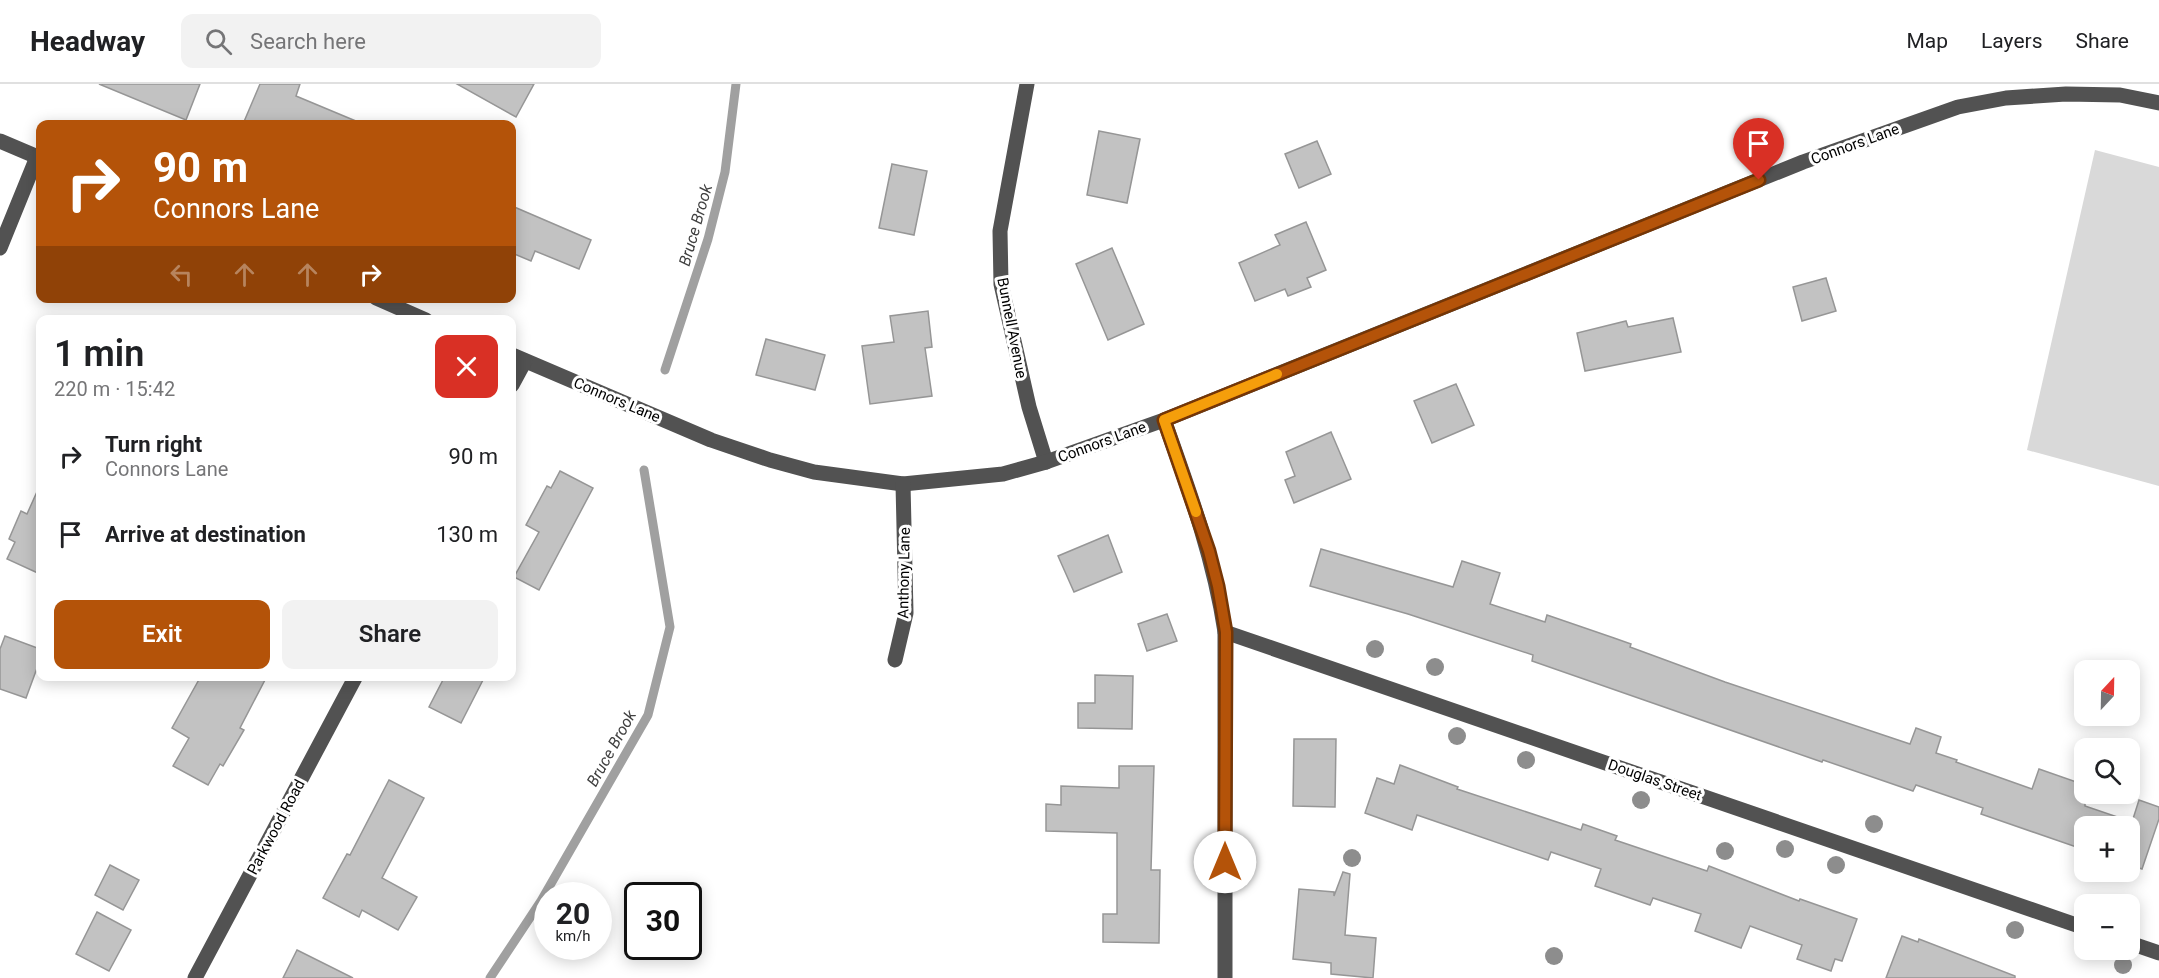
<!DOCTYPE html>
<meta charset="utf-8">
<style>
:root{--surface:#fff;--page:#f2f2f2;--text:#202124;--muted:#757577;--line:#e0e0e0;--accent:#b45309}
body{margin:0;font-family:Roboto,sans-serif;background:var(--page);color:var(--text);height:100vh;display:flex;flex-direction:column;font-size:22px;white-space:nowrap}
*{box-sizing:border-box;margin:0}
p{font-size:20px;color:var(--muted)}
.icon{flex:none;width:33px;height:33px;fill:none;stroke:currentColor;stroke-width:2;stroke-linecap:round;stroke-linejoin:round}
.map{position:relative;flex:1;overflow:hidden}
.sheet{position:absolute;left:36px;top:231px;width:480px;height:366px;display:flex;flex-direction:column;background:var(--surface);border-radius:12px;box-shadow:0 3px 15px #0003}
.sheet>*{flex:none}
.hud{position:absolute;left:36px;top:36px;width:480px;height:183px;border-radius:12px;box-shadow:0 3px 15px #0003;background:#b45309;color:#fff;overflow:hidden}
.needle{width:39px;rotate:22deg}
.buttons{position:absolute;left:2074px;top:576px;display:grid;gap:12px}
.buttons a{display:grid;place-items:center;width:66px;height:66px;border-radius:12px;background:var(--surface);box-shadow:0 3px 15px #0003;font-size:30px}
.speed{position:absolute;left:534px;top:798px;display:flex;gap:12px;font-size:30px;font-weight:700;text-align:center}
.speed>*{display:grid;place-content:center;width:78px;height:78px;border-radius:50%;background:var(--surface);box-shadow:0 3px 15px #0003;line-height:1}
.speed small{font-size:15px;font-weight:400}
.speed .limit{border:3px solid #111;border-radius:9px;background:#fff;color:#111}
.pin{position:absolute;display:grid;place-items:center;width:51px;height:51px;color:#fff;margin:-62px -26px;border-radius:50% 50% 50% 0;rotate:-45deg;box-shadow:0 0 6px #0007}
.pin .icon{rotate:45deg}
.me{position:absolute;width:66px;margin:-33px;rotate:0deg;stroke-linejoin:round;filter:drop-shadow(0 0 4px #0008)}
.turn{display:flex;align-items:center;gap:21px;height:126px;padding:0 18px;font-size:27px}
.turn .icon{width:78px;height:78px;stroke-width:2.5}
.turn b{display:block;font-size:42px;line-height:51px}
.lanes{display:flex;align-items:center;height:57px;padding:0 18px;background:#0003;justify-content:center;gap:30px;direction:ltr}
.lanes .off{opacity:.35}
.round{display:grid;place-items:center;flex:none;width:63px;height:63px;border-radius:12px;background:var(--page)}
.overview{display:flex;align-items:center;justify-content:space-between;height:102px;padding:0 18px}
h1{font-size:36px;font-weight:600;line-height:45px}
.cta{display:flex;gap:12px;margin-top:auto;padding:12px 18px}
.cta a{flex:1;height:69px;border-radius:12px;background:var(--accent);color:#fff;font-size:24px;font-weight:600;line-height:69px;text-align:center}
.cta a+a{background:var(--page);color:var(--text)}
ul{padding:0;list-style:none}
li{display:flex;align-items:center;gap:18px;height:78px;padding:0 18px}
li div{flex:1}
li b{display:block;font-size:22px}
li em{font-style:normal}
header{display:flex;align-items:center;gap:36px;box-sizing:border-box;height:84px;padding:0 30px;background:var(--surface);border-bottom:2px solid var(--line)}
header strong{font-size:28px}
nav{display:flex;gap:33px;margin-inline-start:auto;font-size:21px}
.search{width:420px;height:54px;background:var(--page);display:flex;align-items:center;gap:15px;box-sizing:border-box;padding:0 21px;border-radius:12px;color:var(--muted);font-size:22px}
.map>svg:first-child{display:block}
.green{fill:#d9d9d9}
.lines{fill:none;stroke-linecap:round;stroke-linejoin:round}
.stream{stroke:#a0a0a0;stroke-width:9}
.building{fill:#c2c2c2;stroke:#969696;stroke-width:1.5}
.minor{stroke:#525252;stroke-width:15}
.tree{fill:#8d8d8d}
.route-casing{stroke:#753606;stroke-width:15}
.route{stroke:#b45309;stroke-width:10}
.slow{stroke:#f59e0b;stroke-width:10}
.labels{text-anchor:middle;stroke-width:6;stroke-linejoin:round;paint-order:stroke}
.street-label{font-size:15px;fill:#000;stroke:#fff}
.water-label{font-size:16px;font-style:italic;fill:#414141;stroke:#fff}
</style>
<header>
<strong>Headway</strong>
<div class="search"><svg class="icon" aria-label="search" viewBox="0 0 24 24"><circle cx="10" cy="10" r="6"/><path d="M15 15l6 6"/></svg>Search here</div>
<nav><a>Map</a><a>Layers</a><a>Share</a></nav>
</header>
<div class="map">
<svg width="2159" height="894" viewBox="0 0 2159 894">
<rect width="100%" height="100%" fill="#fff"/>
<polygon class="green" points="2095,66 2159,83 2159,402 2027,366"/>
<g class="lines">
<g class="stream">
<polyline points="665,286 708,155 725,88 736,0"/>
<polyline points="490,894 541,817 648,631 670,543 644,386"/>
</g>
</g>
<g class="building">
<polygon points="99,0 200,0 186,36"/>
<polygon points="260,0 300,0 296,12 363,40 243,40"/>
<polygon points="457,0 534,0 516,33"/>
<polygon points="1099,47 1140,55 1127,119 1087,111"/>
<polygon points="1317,57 1331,90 1299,104 1285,70"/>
<polygon points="892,80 927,87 914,151 879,144"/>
<polygon points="512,122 591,156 579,185 535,167 531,177 512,169"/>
<polygon points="1306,138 1326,186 1307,194 1311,203 1288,212 1285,205 1255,217 1239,179 1280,161 1275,151"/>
<polygon points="1112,164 1144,240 1108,256 1076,180"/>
<polygon points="1826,194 1836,227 1802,237 1793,203"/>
<polygon points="928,227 932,263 925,264 932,312 870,320 862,262 894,258 890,232"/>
<polygon points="1673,234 1681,268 1585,287 1577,249 1626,237 1628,243"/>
<polygon points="766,255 825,271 815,306 756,291"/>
<polygon points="1456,300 1474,341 1432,359 1414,317"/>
<polygon points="1331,348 1351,395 1294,419 1285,396 1295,392 1286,368"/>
<polygon points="560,387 593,404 539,506 514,493 539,448 526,441 547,402 551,404"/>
<polygon points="40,401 40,490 7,475 15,458 9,455 21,427 27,430"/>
<polygon points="1108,451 1122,488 1074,508 1058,472"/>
<polygon points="1321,465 1453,503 1462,477 1500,489 1490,520 1545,538 1547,531 1614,554 1631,560 1630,563 1725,598 1910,660 1916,644 1941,653 1936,669 1957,676 1956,678 2032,705 2039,685 2085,701 2085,722 2132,738 2139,716 2159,723 2159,735 2142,785 2130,781 2130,742 2085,742 2085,766 1981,730 1983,724 1916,701 1913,707 1823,676 1822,678 1532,577 1533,571 1408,530 1310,502"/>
<polygon points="1167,530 1177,557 1147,567 1138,540"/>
<polygon points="5,552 40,565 40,576 26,614 0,605 0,565"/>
<polygon points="1095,591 1133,592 1132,645 1078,644 1078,619 1095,619"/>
<polygon points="201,592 267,592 240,644 244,646 223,682 220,680 208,701 173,682 189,654 172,644"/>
<polygon points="445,592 485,592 461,639 429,623"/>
<polygon points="1294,655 1336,655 1335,723 1293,722"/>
<polygon points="1400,681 1458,703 1457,705 1581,746 1583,740 1617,752 1615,756 1707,787 1709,782 1799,817 1800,815 1857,835 1842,877 1835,875 1831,887 1797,875 1802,861 1750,842 1741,864 1695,847 1701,830 1653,814 1650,821 1595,802 1601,785 1551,768 1548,776 1417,731 1412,746 1365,729 1377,694 1394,700"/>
<polygon points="1119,682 1154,682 1151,786 1160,786 1159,859 1103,858 1103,830 1117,830 1117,749 1046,747 1046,720 1061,721 1061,702 1119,704"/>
<polygon points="389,696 424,714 382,794 417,813 398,846 362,826 359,833 323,814 347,770 350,771"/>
<polygon points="110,781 139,796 123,826 95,811"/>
<polygon points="1343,788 1350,790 1345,851 1376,854 1373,894 1331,890 1331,879 1293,875 1299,805 1334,808 1334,812"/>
<polygon points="97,828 131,846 109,887 76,870"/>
<polygon points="1902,852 1918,858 1919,855 2015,892 2015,894 1886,894"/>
<polygon points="297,866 353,894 283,894"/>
</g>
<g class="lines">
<g class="minor">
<polyline points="1027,0 1000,147 1001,200 1029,323 1046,378"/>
<polyline points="0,57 40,74"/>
<polyline points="0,164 37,73"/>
<polyline points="376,214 426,236"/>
<polyline points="512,271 711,356 770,376 814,388 903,400 1003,390 1046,378 1164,336 1803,78 1958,23 2006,14 2066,10 2120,11 2159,19"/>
<polyline points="512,301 525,277"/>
<path d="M1164,336C1189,406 1214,474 1225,548V894"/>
<polyline points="1225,548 2085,844"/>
<polyline points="895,576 906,529 903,400"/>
<polyline points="2130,859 2159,869"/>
<polyline points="195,894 356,592"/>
</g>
</g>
<g class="tree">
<circle cx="1375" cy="565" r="9"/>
<circle cx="1435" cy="583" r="9"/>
<circle cx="1457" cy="652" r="9"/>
<circle cx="1526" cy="676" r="9"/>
<circle cx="1641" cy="716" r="9"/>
<circle cx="1874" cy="740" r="9"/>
<circle cx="1785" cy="765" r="9"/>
<circle cx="1725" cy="767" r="9"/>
<circle cx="1352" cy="774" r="9"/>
<circle cx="1836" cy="781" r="9"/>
<circle cx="2015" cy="846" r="9"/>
<circle cx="1554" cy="872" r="9"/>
<circle cx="2123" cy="881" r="9"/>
</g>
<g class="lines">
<g class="route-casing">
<polyline id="route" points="1225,778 1226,548 1218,502 1209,467 1164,336 1759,96"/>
</g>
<use href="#route" class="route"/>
<polyline class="slow" points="1196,428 1164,336 1277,290"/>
</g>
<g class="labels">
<g class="street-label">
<text transform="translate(1855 60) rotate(-20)" y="5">Connors Lane</text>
<text transform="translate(1012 244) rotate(79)" y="5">Bunnell Avenue</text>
<text transform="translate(617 316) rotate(23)" y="5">Connors Lane</text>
<text transform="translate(1102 358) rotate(-20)" y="5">Connors Lane</text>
<text transform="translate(904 489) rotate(-89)" y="5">Anthony Lane</text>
<text transform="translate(1655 696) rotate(19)" y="5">Douglas Street</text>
<text transform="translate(276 743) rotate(-62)" y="5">Parkwood Road</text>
</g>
<g class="water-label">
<text transform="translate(695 141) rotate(-74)" y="6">Bruce Brook</text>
<text transform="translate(611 664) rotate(-61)" y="6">Bruce Brook</text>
</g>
</g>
</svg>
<div class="buttons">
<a><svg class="needle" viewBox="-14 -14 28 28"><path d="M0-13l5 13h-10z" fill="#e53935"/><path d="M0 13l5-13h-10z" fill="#757577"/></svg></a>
<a><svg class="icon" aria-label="search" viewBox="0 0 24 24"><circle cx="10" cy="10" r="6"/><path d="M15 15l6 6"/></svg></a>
<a>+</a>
<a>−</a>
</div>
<div class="speed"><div>20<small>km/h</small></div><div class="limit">30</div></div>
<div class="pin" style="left:1759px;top:96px;background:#d93025"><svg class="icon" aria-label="arrive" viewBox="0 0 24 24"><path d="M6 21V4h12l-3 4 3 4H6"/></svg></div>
<svg class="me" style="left:1225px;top:778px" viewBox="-20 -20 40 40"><circle r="19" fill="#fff"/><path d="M0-13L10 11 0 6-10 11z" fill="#b45309"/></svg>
<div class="hud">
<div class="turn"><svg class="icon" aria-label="right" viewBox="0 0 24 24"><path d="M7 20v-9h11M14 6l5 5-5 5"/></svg><div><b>90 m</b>Connors Lane</div></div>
<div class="lanes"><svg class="icon off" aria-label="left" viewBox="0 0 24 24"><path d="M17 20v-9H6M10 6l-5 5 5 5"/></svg><svg class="icon off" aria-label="ahead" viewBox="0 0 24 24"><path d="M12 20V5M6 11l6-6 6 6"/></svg><svg class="icon off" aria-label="ahead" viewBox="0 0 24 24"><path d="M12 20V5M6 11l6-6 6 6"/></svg><svg class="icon" aria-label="right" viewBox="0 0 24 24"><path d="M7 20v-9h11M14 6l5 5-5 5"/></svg></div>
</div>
<section class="sheet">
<div class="overview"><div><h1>1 min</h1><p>220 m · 15:42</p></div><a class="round" style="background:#d93025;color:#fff"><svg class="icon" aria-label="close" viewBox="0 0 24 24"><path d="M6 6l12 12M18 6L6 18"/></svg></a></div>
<ul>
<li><svg class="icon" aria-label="right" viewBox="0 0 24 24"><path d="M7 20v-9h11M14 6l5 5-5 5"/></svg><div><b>Turn right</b><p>Connors Lane</p></div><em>90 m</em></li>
<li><svg class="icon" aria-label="arrive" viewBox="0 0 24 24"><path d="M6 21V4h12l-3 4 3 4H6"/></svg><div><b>Arrive at destination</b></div><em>130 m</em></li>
</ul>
<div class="cta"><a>Exit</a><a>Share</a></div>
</section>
</div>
